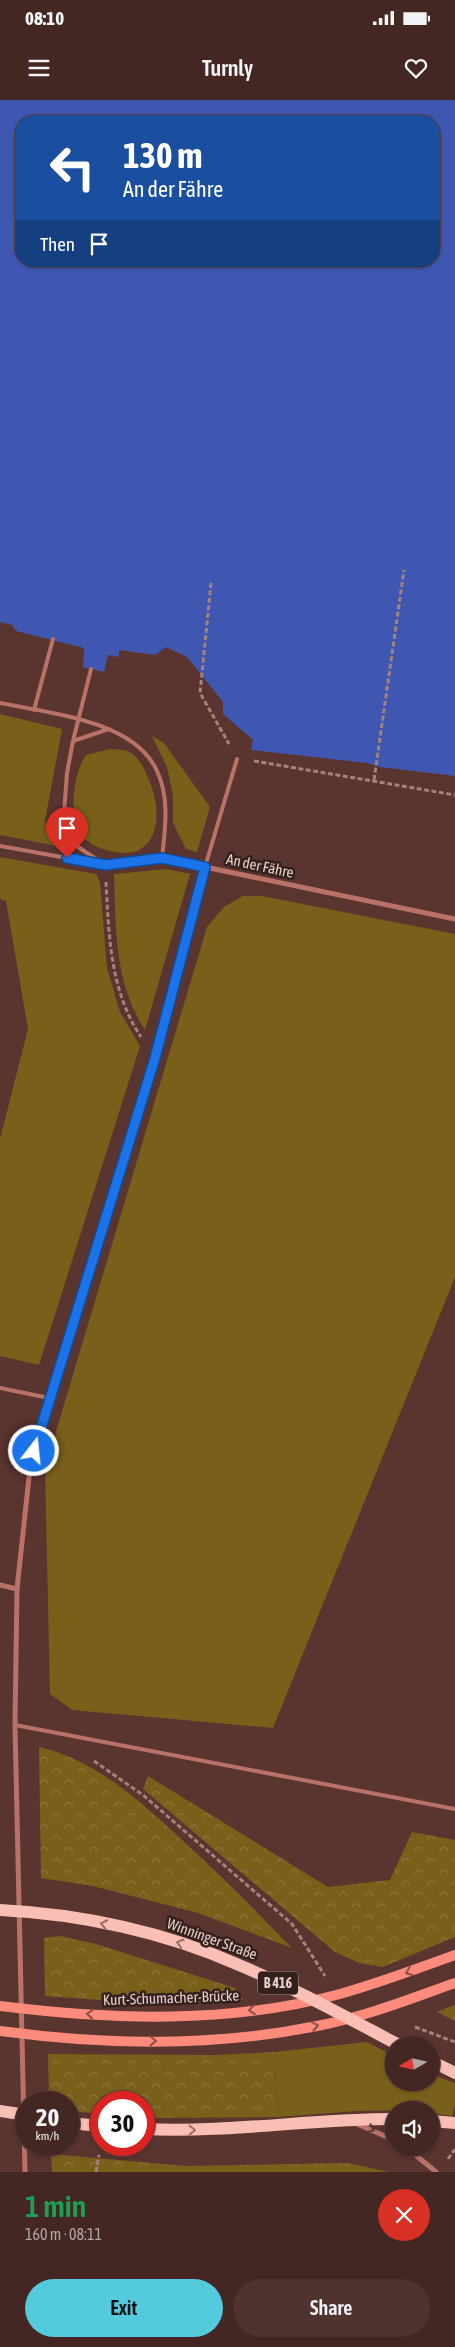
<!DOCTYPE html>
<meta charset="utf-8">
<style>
:root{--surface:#442722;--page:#4e332f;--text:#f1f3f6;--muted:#afa5a5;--line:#5c4440;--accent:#54cadd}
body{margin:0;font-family:"Asap Condensed",sans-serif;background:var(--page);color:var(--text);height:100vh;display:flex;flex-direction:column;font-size:19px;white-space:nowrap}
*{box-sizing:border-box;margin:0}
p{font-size:16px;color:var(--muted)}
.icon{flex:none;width:28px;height:28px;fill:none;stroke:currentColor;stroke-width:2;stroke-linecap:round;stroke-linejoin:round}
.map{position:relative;height:2072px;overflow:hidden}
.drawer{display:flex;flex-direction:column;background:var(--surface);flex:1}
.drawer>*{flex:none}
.banner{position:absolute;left:15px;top:15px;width:425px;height:152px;border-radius:20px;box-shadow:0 1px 4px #0004,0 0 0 1px var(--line);background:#1a4fa0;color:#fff;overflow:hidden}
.needle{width:32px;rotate:261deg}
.fabs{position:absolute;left:385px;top:1936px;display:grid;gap:10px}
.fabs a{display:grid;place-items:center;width:55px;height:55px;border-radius:50%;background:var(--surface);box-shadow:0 1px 4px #0004,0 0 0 1px var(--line);font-size:25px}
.speed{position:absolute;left:15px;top:1991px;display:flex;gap:10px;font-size:25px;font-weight:700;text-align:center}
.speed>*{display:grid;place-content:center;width:65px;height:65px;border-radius:50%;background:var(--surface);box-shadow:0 1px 4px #0004,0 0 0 1px var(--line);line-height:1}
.speed small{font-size:12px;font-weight:400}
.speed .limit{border:8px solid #d22;background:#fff;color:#111}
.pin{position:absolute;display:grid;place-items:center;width:42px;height:42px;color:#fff;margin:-51px -21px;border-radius:50% 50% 50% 0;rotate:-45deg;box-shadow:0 0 5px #0007}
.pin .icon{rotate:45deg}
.me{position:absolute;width:55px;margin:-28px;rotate:16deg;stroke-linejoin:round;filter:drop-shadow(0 0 4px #0008)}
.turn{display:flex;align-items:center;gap:18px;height:105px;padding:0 25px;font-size:22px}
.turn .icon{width:65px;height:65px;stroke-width:2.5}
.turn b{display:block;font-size:35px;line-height:42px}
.then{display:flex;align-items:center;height:48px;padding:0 25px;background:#0003;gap:10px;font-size:19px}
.round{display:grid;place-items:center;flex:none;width:52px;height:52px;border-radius:26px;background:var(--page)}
.headline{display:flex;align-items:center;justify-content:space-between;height:85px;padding:0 25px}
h1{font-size:30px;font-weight:600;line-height:38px;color:#1e9e55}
.primary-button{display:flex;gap:10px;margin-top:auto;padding:10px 25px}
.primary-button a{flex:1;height:58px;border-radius:30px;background:var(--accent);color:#111;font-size:20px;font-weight:600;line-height:58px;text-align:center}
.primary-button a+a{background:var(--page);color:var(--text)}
.status{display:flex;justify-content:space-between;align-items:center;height:35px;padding:0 25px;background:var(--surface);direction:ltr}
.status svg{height:14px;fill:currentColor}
header{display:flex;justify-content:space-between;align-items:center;height:65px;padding:0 25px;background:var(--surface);font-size:22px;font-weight:600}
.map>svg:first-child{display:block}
.grass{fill:#78601b}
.forest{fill:url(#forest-crowns)}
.water{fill:#4057b1;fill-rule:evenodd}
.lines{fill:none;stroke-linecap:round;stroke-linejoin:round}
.path{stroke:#a1827d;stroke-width:3;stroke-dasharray:5 2.5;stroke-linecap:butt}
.lane{stroke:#b97267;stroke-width:4}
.street{stroke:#b97267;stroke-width:5}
.secondary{stroke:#fc8b7b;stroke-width:10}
.primary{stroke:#f9beb4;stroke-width:12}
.oneway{stroke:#967069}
.oneway2{stroke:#8d5148}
.oneway3{stroke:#5b3934}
.route-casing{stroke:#114b97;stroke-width:12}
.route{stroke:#1a73e8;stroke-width:9}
.labels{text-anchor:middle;stroke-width:5;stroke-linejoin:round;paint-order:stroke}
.shield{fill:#33211e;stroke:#b09996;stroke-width:1}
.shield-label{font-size:14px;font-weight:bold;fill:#e6cdc9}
.street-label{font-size:15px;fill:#e6cdc9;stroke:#33211e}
</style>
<div class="status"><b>08:10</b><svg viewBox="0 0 49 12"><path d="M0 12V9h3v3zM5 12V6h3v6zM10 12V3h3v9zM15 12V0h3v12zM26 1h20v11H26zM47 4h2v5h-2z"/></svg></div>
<header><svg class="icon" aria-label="menu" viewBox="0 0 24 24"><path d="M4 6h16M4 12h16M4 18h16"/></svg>Turnly<svg class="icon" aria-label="heart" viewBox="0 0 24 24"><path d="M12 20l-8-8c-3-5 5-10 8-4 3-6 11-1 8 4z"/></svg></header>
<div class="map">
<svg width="455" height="2072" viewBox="0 0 455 2072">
<defs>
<pattern id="forest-crowns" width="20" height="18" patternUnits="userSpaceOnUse" patternTransform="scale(1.25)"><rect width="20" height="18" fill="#78601b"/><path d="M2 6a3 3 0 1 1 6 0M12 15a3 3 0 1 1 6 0" fill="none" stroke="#8b763b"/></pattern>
</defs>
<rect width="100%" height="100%" fill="#5a342e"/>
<g class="grass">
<polygon points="0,614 62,629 45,721 62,747 0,735"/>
<polygon points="152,636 164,643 210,707 197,752 186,749 173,723 173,696 167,667"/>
<path d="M110,649C115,650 124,649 129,652C140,657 146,672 150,683C159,703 162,740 137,751C130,754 117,753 110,751C79,744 71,724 74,694C76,678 78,668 86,655Z"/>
<polygon points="0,757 96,774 100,782 107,868 120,912 140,946 39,1265 0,1256 0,1039 28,929 6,801 0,799"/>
<path d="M167,769L190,774L145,930C114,882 116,829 114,774Z"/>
<polygon points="243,796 262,796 455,834 455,1177 273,1628 72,1610 50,1594 45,1368 207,827 224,807"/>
<polygon points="367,1942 394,1956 394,1982 431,1982 431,1974 455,1983 455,2005 452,2016 431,2013 431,2010 357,2011 278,2017 274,1952"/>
</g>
<g class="forest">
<path d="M39,1647C96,1660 140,1701 181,1739C220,1774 256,1811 292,1848L198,1813L93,1786L41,1778Z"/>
<polygon points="148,1676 328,1787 390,1780 412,1732 455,1740 455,1837 383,1867 359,1863 335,1852 143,1689"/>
<polygon points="60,1836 96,1844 235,1888 243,1900 152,1904 45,1896 44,1838"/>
<polygon points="455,1905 455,1921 437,1912"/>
<polygon points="274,1952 278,2017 144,2018 144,2002 101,2002 101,2014 69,2011 69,2002 49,2002 48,1954 216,1955"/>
<polygon points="51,2054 185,2066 348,2063 389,2072 52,2072"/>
</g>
<path class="water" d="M0,0H455V676L380,667L367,663L251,650L253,640L223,614V602L187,557L166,547L155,555L119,550V557L108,555L104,572L83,567L84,548L16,531L12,525L0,522ZM21,21H434V161H21Z"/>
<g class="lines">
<g class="path">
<polyline points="211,483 200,593 229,644"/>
<polyline points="254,661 455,695"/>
<polyline points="374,680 404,470"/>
<path d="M106,782C109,837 110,890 141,937"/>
<polyline points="94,1661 143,1695 292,1824 325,1876"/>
<polyline points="415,1927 455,1942"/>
<polyline points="448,2059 455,2049"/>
<polyline points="96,2072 99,2055"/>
</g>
<g class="lane">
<path d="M0,603C48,613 134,620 157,671C170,698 165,730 162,758"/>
<polyline points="34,610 53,539"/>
<polyline points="73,641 91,569"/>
<polyline points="0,746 106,765 162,758 205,767 237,659"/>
<polyline points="104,764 78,747 64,713 67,673 73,641 109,629"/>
<polyline points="0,1288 49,1298"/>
<polyline points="15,1625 455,1709"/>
</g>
<g class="street">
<polyline points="0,1485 17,1489"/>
<polyline points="357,2024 394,2040"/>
<polyline points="407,2048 436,2072"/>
<polyline points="25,2072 15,1625 17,1489 30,1368 49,1298 155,958 205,767 455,819"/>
</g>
<g class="secondary">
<path d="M0,1906C112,1920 230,1924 340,1894C379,1883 417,1869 455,1855"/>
<path d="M0,1931C104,1945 214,1947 317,1926C364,1917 410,1899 455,1883"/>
</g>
<g class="primary">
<path d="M0,1810C81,1814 165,1832 239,1865C294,1888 346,1917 399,1945"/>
<polyline points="431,1961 455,1973"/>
<polyline points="0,2011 26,2015"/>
<polyline points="431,2021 455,2023"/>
<polyline points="69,2023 101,2026"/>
<path d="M144,2029C228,2033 310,2019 394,2019"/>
</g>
</g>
<defs><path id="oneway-chevron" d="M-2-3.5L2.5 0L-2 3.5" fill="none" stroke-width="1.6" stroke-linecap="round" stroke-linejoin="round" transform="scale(1.25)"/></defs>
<g class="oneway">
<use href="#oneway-chevron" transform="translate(104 1824) rotate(-168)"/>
<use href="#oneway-chevron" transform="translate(180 1843) rotate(-163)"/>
<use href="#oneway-chevron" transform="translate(192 2030) rotate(-1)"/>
</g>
<g class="oneway2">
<use href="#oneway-chevron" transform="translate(409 1872) rotate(160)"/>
<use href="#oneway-chevron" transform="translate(252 1910) rotate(174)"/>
<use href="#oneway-chevron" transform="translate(90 1914) rotate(-175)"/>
<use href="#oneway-chevron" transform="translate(315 1926) rotate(-11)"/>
<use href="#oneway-chevron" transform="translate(153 1941) rotate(1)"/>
</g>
<use class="oneway3" href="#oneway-chevron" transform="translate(371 2029) rotate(22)"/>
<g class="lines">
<g class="route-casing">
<polyline id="route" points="34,1351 155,958 205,767 162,758 106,765 67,758"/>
</g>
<use href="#route" class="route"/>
</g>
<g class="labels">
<rect class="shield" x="258" y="1871.5" width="40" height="23" rx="4"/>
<g class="shield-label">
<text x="278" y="1888">B 416</text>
</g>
<g class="street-label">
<text transform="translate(260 766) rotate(12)" y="5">An der Fähre</text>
<text transform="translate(212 1839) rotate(20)" y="5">Winninger Straße</text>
<text transform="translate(171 1898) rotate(-2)" y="5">Kurt-Schumacher-Brücke</text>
</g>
</g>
</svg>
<div class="fabs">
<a><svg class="needle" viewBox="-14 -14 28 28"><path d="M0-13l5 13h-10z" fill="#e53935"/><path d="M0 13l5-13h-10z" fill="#afa5a5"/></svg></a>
<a><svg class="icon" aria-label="sound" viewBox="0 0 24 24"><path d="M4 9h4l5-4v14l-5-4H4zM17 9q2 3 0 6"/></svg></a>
</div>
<div class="speed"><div>20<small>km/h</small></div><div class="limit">30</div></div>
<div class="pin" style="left:67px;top:758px;background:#d93025"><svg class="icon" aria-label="arrive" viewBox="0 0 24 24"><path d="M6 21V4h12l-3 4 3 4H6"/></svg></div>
<svg class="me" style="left:34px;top:1351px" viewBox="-20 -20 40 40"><circle r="17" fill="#1a73e8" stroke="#fff" stroke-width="3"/><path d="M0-11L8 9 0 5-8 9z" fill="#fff"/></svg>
<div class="banner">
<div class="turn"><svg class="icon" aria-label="left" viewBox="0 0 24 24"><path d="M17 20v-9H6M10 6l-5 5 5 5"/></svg><div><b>130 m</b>An der Fähre</div></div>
<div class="then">Then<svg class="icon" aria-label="arrive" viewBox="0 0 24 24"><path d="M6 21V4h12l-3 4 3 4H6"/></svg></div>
</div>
</div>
<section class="drawer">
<div class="headline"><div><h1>1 min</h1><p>160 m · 08:11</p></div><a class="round" style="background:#d93025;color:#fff"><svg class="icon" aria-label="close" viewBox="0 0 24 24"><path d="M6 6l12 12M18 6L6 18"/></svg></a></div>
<div class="primary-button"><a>Exit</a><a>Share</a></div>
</section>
